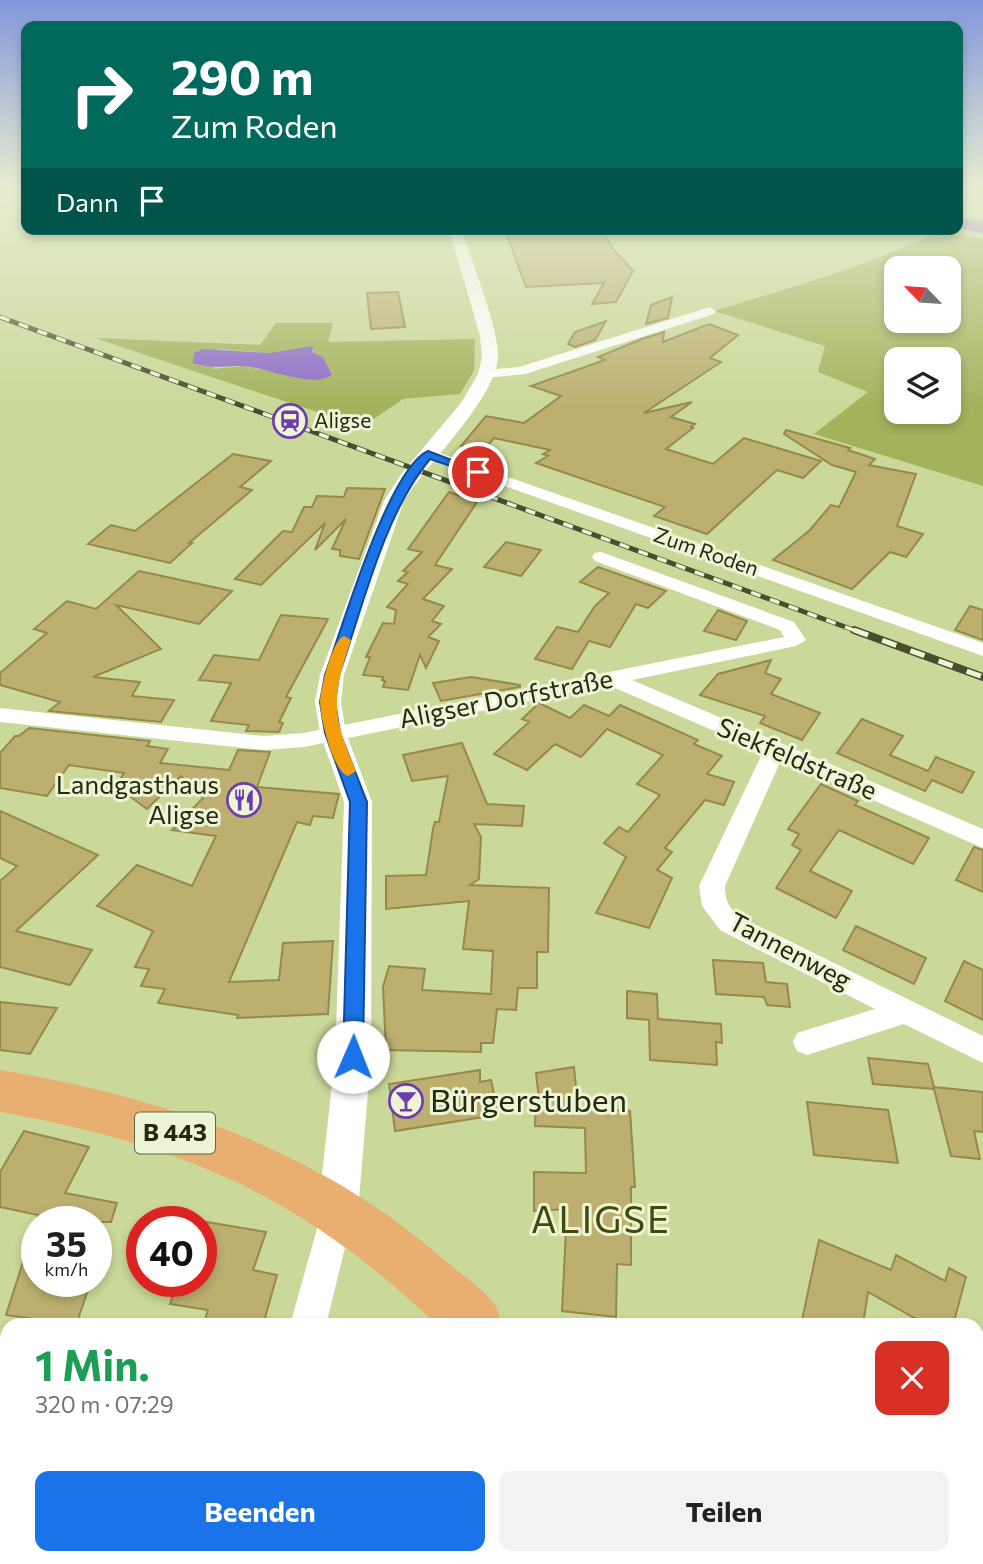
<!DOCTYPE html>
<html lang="de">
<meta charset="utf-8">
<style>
:root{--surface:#fff;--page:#f2f2f2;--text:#202124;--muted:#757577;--accent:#1a73e8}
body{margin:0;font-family:Commissioner,sans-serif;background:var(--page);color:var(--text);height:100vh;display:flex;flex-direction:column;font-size:26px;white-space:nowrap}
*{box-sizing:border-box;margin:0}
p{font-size:23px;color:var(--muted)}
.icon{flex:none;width:38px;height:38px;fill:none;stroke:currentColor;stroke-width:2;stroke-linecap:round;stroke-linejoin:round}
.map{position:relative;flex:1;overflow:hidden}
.panel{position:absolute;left:0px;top:1318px;width:984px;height:247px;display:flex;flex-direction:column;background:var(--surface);border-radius:21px 21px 0 0;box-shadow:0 4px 10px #0003}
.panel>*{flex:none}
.top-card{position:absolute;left:21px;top:21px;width:942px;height:214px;border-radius:14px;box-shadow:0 4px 10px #0003;background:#00695c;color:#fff;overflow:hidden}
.needle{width:46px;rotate:295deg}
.tools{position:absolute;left:884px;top:256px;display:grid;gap:14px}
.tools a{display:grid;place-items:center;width:77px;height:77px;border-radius:14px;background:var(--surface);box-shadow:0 4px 10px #0003;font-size:35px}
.speed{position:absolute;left:21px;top:1206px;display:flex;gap:14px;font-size:35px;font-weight:700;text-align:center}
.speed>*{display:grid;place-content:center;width:91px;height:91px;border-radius:50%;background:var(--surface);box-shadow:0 4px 10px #0003;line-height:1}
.speed small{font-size:18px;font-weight:400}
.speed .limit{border:10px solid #d22;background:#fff;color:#111}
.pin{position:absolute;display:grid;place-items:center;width:60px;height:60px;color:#fff;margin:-30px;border:4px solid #fff;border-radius:50%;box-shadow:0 2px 7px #0007}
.me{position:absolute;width:77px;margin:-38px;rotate:1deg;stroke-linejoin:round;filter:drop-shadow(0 0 5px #0008)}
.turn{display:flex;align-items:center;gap:24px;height:147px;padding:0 35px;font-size:32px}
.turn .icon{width:91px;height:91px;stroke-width:2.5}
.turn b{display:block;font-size:49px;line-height:60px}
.then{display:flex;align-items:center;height:66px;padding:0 35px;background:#0003;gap:14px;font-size:26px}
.round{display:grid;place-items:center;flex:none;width:74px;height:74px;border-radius:14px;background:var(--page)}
.summary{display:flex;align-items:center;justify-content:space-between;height:119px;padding:0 35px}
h1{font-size:42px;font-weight:700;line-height:52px;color:#1e9e55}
.cta{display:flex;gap:14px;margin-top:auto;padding:14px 35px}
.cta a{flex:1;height:80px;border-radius:14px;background:var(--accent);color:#fff;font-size:28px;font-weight:700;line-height:80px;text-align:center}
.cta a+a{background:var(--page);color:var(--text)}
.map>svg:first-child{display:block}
.green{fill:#a2b35c;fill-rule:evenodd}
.water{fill:#8c6ac9}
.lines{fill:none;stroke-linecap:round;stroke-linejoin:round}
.stream{stroke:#8c6ac9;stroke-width:3.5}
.river{fill:#8c6ac9;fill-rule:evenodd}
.building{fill:#bcaf70;stroke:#95894b;stroke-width:2}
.minor{fill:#fff;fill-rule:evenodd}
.tertiary{fill:#fff;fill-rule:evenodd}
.primary{fill:#e9af70;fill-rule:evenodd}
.rail-far1-casing{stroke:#474e2d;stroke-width:5}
.rail-casing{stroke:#474e2d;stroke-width:8}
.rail-far1{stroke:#edf5d6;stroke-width:3.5;stroke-dasharray:10;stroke-linecap:butt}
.rail{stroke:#edf5d6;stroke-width:5;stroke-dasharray:15;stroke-linecap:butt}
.route{fill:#1a73e8;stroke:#114b97;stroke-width:2}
.slow{fill:#f59e0b}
.labels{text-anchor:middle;stroke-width:6;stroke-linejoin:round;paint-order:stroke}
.far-poi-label{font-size:21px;fill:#242910;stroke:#edf5d6;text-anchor:start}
.far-street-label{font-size:21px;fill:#242910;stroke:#edf5d6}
.shield{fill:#edf5d6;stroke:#60664b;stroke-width:2}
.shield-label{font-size:24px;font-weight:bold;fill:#242910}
.street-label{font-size:26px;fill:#242910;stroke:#edf5d6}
.poi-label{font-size:26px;fill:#242910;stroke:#edf5d6;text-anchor:end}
.near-poi-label{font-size:32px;fill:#242910;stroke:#edf5d6;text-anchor:start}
.near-quarter-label{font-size:37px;letter-spacing:2px;fill:#404a0a;stroke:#edf5d6}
</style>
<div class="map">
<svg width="983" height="1564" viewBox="0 0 983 1564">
<rect width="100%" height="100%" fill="#cad899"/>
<g class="green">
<path d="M936,233H951L983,239V486L814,434L868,392L818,372L825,346L714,311C789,288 865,267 936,233ZM896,268H948V320H896ZM896,359H948V411H896Z"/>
<path d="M276,323H333L328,342L475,339L474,371L460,394L403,399L362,427L95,338L260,345ZM314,347L306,379L243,366L213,369L218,349L269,353Z"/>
</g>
<path class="water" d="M314,346L312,352L323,357L332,375C312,389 266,367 241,366C222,366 213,369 193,363L194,353L203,349L269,353Z"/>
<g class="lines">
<polyline class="stream" points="0,192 7,188"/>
<polygon class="river" points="957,217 983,221 983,233 957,228"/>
</g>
<g class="building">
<polygon points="587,229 589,232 603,232 613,249 633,271 616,302 592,304 604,283 526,287 506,232"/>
<polygon points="398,292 405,327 371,329 367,293"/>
<polygon points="672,297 668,318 646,324 651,305"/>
<polygon points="606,321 595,340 575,347 568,344 575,332"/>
<polygon points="709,324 738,335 710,358 721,362 644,413 692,402 671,417 695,424 691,427 693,428 666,449 713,464 744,438 821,461 803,478 777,470 707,534 654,516 665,507 536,463 548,456 543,454 550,450 494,438 484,450 461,446 486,416 524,423 561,396 531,386 605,360 598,357 642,339 664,332 663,342"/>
<polygon points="786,430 850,448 848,450 875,459 869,465 916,474 897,526 923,534 906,557 890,552 852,589 773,560 810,530 831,505 839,507 856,472 832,465 784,434"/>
<polygon points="233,454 271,461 240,487 252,490 189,543 192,543 170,563 88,544 111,525 135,531"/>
<polygon points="347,488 385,489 359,559 340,556 340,550 332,549 346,519 315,550 325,523 261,585 235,579 283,531 292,532 304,507 312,507 317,496 344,497"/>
<polygon points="449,492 477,502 435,565 452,569 423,599 444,606 432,621 441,624 428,637 439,641 426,668 420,655 408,690 383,687 385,681 382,680 383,677 363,675 370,657 366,657 383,623 394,624 396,610 387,607 408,584 398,581 408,572 403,571 422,552 408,549"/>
<polygon points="506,542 541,550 521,576 484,567"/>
<polygon points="598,567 666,591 648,608 636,604 610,647 589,641 572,669 535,659 557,627 578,632 595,606 609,593 580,582"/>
<polygon points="139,571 232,591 199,624 116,605 161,649 93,677 140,682 132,696 174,700 161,722 49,711 60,702 0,685 0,673 47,633 34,629 67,601 96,609"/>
<polygon points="970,606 983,610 983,640 955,630"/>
<polygon points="718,610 747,621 736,640 704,631"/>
<polygon points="281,615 328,619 286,697 291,698 279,722 283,723 279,732 246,731 249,725 211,721 231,683 199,680 214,655 259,660"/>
<polygon points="771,660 765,673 781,679 771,694 820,713 802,740 760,723 765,716 700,695 718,674"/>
<polygon points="471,677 520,685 520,687 441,701 433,683"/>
<polygon points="539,703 570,718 584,705 609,716 620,705 698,740 694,744 722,756 707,774 734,782 724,805 705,800 665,848 672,852 657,870 672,878 649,928 596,913 626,857 604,843 619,827 628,832 660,795 637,784 663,755 607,729 581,757 555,744 527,770 494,754 529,722 522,719"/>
<polygon points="862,719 903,736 890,755 928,771 936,757 974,772 962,793 932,780 925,791 837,753"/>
<polygon points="29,728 150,741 147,746 168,749 160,763 229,770 238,750 270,752 257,787 339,794 333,818 313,816 310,825 297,822 229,982 279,980 283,943 333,941 328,1014 237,1018 238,1015 158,1003 165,989 141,986 149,969 135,967 153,931 97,906 137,865 192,886 216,836 172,830 203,798 181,776 147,809 116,786 124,773 69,765 47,796 0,788 0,753 15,736 19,736"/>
<polygon points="462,743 487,804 524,806 522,826 474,824 481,837 479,879 470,885 549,888 548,952 537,952 537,988 518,988 516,1010 497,1009 493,1043 481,1043 481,1052 386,1050 383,987 389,966 425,969 422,990 491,994 493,951 463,949 469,901 386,909 386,876 426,875 433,829 435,822 439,822 448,776 412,781 403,755"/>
<polygon points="821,784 858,801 855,805 929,838 913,864 839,830 810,871 852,891 836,918 776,888 801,850 792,845 799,834 788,829"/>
<polygon points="0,811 98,855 16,931 92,950 70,985 0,967 0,881 17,866 0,858"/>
<polygon points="974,847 983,850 983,892 956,880"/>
<polygon points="856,926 926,958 914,984 843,950"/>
<polygon points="713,960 763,963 766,982 787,984 790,1007 767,1005 764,997 716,994"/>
<polygon points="964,961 983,970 983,1020 945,1001"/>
<polygon points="627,991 657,994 658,1019 721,1024 722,1043 716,1042 717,1065 650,1060 649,1020 627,1018"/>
<polygon points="0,1002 57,1008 30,1054 0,1050"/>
<polygon points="868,1058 928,1064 934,1087 983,1092 983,1132 974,1131 980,1159 951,1156 934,1089 873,1084"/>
<polygon points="574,1067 578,1108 630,1111 635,1187 631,1187 631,1265 617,1264 616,1317 562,1311 567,1209 534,1211 534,1172 586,1173 585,1128 535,1126 536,1099 539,1099 536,1073"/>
<polygon points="480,1070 480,1082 491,1080 497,1109 490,1116 395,1131 389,1084"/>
<polygon points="807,1102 888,1110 898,1163 814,1155"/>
<polygon points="24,1131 89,1147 65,1193 117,1203 111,1222 36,1222 38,1215 0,1207 0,1172"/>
<polygon points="201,1221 266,1232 253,1270 277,1275 263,1325 203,1325 208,1310 170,1304 178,1281 201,1281"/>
<polygon points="33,1231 37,1231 37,1281 91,1281 76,1325 6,1315"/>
<polygon points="819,1240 891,1270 896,1255 945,1281 949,1268 966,1277 953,1325 927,1325 868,1292 863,1325 801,1325"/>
</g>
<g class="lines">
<g class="minor">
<polygon points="710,307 716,311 714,314 525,374 486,378 479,374 486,370 519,367"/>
<polygon points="428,449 983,643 983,656 423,457 420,454"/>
<path d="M601,552L794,622L806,640L796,646L632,680L983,829V848L781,760L725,886C725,900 728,906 738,916L983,1036V1063L904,1024L807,1055L797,1051L793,1042L797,1033L875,1009L720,930L702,906L699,886L763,752L608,685L304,747L264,750L0,722V708L264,736L304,733L784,637L780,630L595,561L592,557L595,553Z"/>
<polygon points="338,1195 350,1200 354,1211 326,1325 290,1325 322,1211 326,1200"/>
<polygon points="202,1558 242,1558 240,1564 200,1564"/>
<polygon points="849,1558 891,1558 889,1564 847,1564"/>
</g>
<path class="tertiary" d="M449,229H461C471,259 500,331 498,358C494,401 428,462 404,501L344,675L341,702L346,733L372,802L371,1057L358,1211L352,1225L338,1231L324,1225L318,1211L335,1057L344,802L320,733L315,702L320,675L384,501L402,473L461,403L478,374L482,357L480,336Z"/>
<g class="primary">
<path d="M0,1070C162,1097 318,1149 443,1259C460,1273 482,1288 495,1305C498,1310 500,1319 503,1325H437C302,1196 182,1144 0,1112Z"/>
<polygon points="693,1558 760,1558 762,1564 695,1564"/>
</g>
<g class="rail-far1-casing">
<polyline id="rail-far1" points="0,317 859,632"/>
</g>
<g class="rail-casing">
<polyline id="rail" points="854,630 983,677"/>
</g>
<use href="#rail-far1" class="rail-far1"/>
<use href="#rail" class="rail"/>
</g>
<linearGradient id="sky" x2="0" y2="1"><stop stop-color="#8396dc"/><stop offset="0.46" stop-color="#e7edd1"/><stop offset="1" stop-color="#e7edd1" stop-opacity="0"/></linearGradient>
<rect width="983" height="407" fill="url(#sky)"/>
<path class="route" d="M428,451L483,472L474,474L430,459C384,514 363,606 339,675L335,702L340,733L367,802L363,1057L360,1063L353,1066L346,1063L343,1057L350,802L325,733L320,702L325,675C342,629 388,469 428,451Z"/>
<path class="slow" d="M344,636L351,640C331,698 332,715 356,771L348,776C333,772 320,717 320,701C321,688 332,640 344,636Z"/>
<defs>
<g id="station-ring" transform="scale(1.75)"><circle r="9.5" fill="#edf5d6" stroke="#6d3bb2" stroke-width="1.5"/><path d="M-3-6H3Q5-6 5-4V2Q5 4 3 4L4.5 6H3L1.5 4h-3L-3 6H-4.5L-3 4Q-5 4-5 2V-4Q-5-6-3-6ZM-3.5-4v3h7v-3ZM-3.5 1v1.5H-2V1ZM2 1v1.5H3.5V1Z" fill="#6d3bb2"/></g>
<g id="restaurant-ring" transform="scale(1.75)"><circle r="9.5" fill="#edf5d6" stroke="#6d3bb2" stroke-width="1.5"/><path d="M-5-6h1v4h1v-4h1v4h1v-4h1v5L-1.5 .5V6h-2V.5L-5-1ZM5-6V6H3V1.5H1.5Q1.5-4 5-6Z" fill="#6d3bb2"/></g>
<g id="bar-ring" transform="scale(1.75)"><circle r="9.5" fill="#edf5d6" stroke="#6d3bb2" stroke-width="1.5"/><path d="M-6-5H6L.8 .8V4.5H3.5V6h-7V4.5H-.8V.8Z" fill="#6d3bb2"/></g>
</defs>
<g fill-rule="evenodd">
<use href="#station-ring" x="290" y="421"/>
<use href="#restaurant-ring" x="244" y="800"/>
<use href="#bar-ring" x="406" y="1101"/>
</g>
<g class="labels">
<g class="far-poi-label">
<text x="314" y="428">Aligse</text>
</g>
<g class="far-street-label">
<text transform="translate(706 552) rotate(19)" y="7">Zum Roden</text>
</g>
<rect class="shield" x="135" y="1112.5" width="80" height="41" rx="5"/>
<g class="shield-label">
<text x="175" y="1141">B 443</text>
</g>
<g class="street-label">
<text transform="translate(506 699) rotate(-11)" y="9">Aligser Dorfstraße</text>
<text transform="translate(797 759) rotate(23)" y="9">Siekfeldstraße</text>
<text transform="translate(790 951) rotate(28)" y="9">Tannenweg</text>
</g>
<g class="poi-label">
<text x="219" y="794">Landgasthaus<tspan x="219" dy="30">Aligse</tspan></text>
</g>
<g class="near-poi-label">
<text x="430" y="1112">Bürgerstuben</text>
</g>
<g class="near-quarter-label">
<text x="601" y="1233">ALIGSE</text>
</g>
</g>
</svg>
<div class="tools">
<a><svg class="needle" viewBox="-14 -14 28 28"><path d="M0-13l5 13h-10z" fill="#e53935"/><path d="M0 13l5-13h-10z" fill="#757577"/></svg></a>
<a><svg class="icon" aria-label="layers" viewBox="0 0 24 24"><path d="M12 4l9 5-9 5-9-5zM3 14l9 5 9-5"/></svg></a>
</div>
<div class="speed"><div>35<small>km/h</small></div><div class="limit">40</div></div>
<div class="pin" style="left:478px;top:472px;background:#d93025"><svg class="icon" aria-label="arrive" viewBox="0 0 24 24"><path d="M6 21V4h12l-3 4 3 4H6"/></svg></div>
<svg class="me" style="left:353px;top:1057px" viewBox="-20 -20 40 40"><circle r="19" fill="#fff"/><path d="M0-13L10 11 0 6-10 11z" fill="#1a73e8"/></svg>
<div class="top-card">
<div class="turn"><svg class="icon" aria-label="right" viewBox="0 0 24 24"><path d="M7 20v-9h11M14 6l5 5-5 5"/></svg><div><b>290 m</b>Zum Roden</div></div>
<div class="then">Dann<svg class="icon" aria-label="arrive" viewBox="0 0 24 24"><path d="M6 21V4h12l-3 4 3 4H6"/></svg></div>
</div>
<section class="panel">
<div class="summary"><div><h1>1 Min.</h1><p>320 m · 07:29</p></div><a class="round" style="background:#d93025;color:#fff"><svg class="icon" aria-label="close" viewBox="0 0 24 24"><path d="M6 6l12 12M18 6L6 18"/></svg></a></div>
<div class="cta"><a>Beenden</a><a>Teilen</a></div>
</section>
</div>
